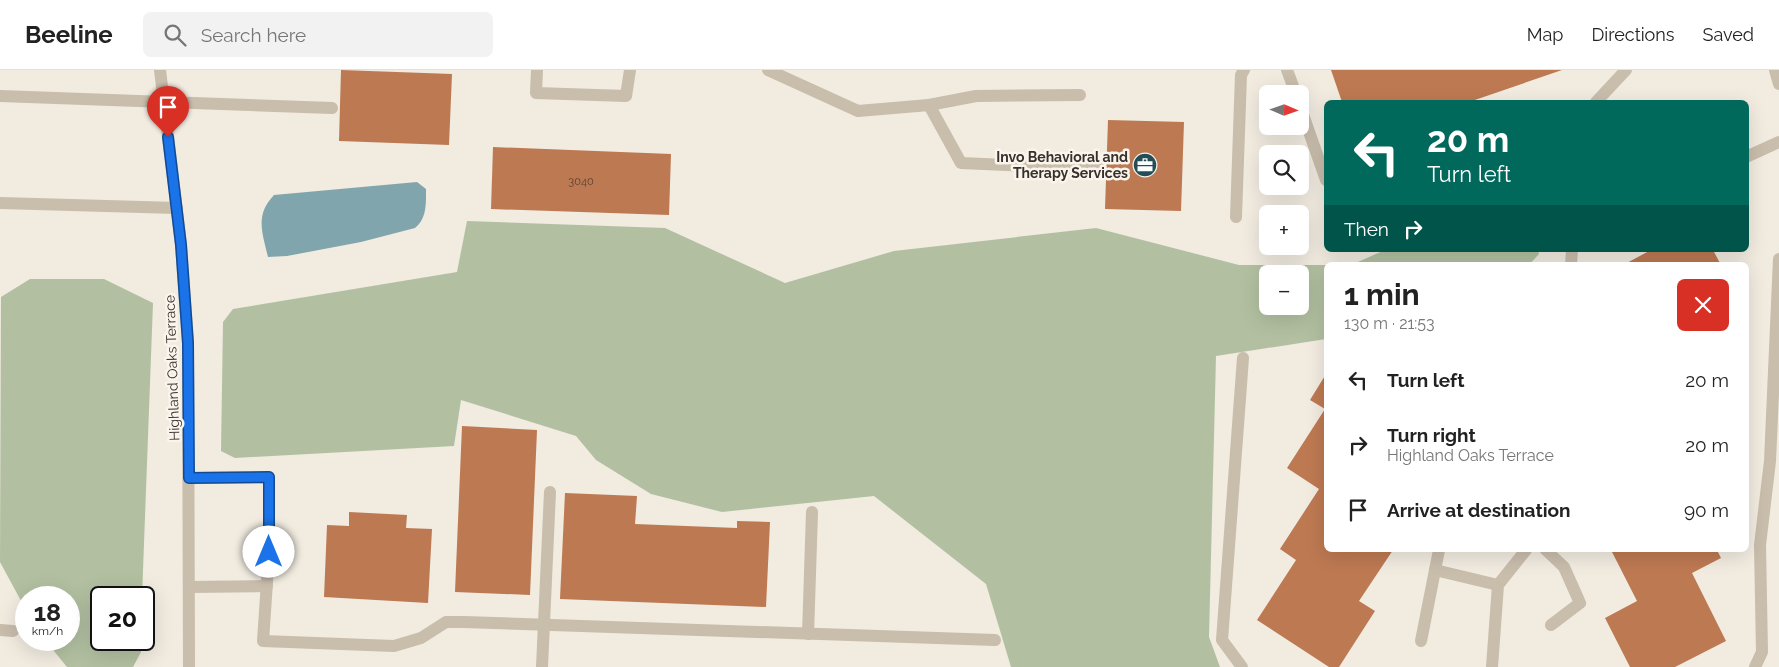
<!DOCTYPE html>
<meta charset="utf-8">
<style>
:root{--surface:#fff;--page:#f2f2f2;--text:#222;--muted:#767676;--line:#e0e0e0}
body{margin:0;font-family:Raleway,sans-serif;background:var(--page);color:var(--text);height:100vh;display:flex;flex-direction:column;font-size:19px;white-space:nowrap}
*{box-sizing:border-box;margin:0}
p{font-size:16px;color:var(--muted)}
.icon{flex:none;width:28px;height:28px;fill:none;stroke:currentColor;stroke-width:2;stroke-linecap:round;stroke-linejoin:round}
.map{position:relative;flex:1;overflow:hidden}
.details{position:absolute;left:1324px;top:192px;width:425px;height:290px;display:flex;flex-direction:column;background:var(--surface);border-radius:8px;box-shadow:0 5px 20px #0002}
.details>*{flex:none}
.guide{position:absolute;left:1324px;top:30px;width:425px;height:152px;border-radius:8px;box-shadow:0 5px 20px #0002;background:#00695c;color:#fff;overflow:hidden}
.needle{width:32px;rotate:92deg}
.controls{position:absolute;left:1259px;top:15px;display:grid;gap:10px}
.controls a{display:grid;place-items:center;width:50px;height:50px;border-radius:8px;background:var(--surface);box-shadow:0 5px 20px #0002;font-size:25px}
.speed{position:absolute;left:15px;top:516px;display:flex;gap:10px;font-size:25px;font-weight:700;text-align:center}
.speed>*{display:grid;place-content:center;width:65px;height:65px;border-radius:50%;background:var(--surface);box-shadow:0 5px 20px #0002;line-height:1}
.speed small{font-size:12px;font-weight:400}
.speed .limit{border:2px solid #111;border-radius:8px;background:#fff;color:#111}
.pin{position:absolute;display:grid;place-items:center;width:42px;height:42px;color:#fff;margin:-51px -21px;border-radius:50% 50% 50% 0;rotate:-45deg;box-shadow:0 0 5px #0007}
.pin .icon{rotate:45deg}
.me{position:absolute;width:55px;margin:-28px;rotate:0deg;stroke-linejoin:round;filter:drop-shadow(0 0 4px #0008)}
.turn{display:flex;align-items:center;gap:18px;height:105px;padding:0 20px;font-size:22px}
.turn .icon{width:65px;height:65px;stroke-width:2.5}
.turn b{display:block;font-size:35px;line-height:42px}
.then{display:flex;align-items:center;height:48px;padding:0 20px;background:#0003;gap:10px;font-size:19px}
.round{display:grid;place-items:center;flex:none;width:52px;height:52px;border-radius:8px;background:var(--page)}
.head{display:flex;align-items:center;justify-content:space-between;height:85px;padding:0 20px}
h1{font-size:30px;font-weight:700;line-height:38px}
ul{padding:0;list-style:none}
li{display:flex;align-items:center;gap:15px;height:65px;padding:0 20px}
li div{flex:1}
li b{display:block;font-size:19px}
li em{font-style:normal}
header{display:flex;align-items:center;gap:30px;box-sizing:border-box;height:70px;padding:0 25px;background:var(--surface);border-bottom:1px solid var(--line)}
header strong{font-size:24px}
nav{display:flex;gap:28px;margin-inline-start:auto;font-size:18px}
.search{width:350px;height:45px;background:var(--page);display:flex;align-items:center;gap:12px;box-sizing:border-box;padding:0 18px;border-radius:8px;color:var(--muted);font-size:19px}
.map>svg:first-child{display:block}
.green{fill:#b2c0a1;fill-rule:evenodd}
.water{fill:#81a5ad}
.building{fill:#bd7952}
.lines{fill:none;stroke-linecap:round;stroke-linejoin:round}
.lane{stroke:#c9bdac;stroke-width:12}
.street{stroke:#c9bdac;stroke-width:12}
.route-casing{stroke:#114b97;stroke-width:12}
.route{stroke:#1a73e8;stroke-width:9}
.labels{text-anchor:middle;stroke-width:5;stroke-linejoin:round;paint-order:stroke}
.number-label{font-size:11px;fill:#594235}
.poi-label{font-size:14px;font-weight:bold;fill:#38302b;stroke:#f9f5ec;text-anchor:end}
.street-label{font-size:14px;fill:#38302b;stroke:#f9f5ec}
</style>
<header>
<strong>Beeline</strong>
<div class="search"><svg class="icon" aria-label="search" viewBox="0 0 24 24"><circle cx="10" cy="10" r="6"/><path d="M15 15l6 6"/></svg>Search here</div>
<nav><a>Map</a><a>Directions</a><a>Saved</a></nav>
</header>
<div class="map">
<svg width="1779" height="597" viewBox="0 0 1779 597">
<rect width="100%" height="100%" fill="#f1ebe0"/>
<g class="green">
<path d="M467,151L665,158L785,213L894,181L1096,158L1239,195H1351L1385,180H1538L1539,184L1529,195H1326V269L1216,286L1209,567L1220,597H1011L986,514L874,426L722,442L651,424L596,390L576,366L461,330L454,376L235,388L221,381L223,252L233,239L457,202ZM1268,204H1300V236H1268Z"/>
<polygon points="30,209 104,209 153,233 142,527 101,528 101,570 141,570 141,582 133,597 67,597 45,570 69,570 69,528 26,528 26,540 0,492 1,227"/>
</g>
<path class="water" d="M417,112L426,119C426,133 427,149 415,158L361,172L287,186L268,187C262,162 255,145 274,125Z"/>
<g class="building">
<polygon points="341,0 452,4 449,75 339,71"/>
<polygon points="1331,0 1562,0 1469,32 1342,32"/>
<polygon points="1108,50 1184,52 1181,141 1105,139"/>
<polygon points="493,77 671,84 669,145 491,139"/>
<polygon points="1651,180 1713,180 1721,195 1623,195"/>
<polygon points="1326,304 1326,480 1393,480 1359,531 1375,541 1339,597 1329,597 1257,550 1296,490 1280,479 1319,419 1287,398 1325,339 1310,330"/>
<polygon points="462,356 537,360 530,525 455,522"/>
<polygon points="565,423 637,426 635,454 737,458 737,451 770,452 766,537 560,529"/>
<polygon points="349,442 407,445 406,458 432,459 428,533 324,527 327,455 349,456"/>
<polygon points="1611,480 1717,480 1721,488 1692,503 1726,571 1675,597 1630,597 1605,548 1637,531"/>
</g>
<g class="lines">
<g class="lane">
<polyline points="537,0 536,23 626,26 630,0"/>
<polyline points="1287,0 1296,24"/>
<polyline points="1775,0 1779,14"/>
<polyline points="1080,25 976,26 929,35 961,93 1100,99"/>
<polyline points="0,26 332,38"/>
<polyline points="1596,32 1626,0"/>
<polyline points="1300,36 1326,110"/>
<polyline points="1746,87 1779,72"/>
<polyline points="0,133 177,138"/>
<polyline points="1236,147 1241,5 1244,0"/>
<polyline points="1571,195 1572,180"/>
<polyline points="189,408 269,407 269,482 263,571 394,576 421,568 446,552 464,552 995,570"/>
<polyline points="1546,480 1564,497 1580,533 1551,555"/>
<polyline points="1435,500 1498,515"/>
<polyline points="189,517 267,516"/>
<polyline points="0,560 13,561"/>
<polyline points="808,564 812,442"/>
<polyline points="1421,571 1439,480"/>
<polyline points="542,597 550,422"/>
<polyline points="1242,597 1222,570 1243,288"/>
<polyline points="1492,597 1498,515 1526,480"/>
<polyline points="1755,597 1762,582 1760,475 1770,391 1779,189"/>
</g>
<g class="street">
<polyline points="160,0 181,175 188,273 189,597"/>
<polyline points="768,0 858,41 929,35"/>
</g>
</g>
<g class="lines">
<g class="route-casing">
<polyline id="route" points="168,67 181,175 188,273 189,408 269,407 269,482"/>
</g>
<use href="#route" class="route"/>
</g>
<defs>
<g id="office-disc" transform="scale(1.25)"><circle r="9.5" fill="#234d57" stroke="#f9f5ec"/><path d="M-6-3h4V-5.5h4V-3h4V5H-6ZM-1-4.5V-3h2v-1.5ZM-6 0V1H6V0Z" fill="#fff"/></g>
</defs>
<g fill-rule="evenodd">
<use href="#office-disc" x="1145" y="95"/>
</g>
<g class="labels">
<g class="number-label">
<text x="581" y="115">3040</text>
</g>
<g class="poi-label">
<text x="1128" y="92">Invo Behavioral and<tspan x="1128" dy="16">Therapy Services</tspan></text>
</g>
<g class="street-label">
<text transform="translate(172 298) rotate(-92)" y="5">Highland Oaks Terrace</text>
</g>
</g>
</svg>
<div class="controls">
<a><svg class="needle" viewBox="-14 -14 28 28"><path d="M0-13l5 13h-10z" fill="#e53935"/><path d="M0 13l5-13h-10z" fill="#767676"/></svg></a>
<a><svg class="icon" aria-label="search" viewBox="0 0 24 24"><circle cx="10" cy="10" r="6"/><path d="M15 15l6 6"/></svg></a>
<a>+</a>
<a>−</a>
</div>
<div class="speed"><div>18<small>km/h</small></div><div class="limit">20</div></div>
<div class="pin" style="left:168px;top:67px;background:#d93025"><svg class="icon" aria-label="arrive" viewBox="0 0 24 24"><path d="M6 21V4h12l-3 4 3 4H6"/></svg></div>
<svg class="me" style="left:269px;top:482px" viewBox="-20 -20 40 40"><circle r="19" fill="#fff"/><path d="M0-13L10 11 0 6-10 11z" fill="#1a73e8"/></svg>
<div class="guide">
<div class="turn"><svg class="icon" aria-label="left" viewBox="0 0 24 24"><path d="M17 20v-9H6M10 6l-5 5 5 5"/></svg><div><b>20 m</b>Turn left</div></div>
<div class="then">Then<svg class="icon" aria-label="right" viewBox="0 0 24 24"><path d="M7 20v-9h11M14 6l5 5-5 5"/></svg></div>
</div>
<section class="details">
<div class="head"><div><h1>1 min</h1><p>130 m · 21:53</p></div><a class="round" style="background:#d93025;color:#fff"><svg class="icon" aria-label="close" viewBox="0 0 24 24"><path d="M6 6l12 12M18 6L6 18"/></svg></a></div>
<ul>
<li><svg class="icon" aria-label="left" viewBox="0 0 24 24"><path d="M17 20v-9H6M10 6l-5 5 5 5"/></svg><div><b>Turn left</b></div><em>20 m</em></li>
<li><svg class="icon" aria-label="right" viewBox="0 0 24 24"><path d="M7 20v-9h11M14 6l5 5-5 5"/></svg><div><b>Turn right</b><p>Highland Oaks Terrace</p></div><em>20 m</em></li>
<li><svg class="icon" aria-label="arrive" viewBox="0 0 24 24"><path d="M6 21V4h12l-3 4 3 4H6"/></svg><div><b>Arrive at destination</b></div><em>90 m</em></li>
</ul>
</section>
</div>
